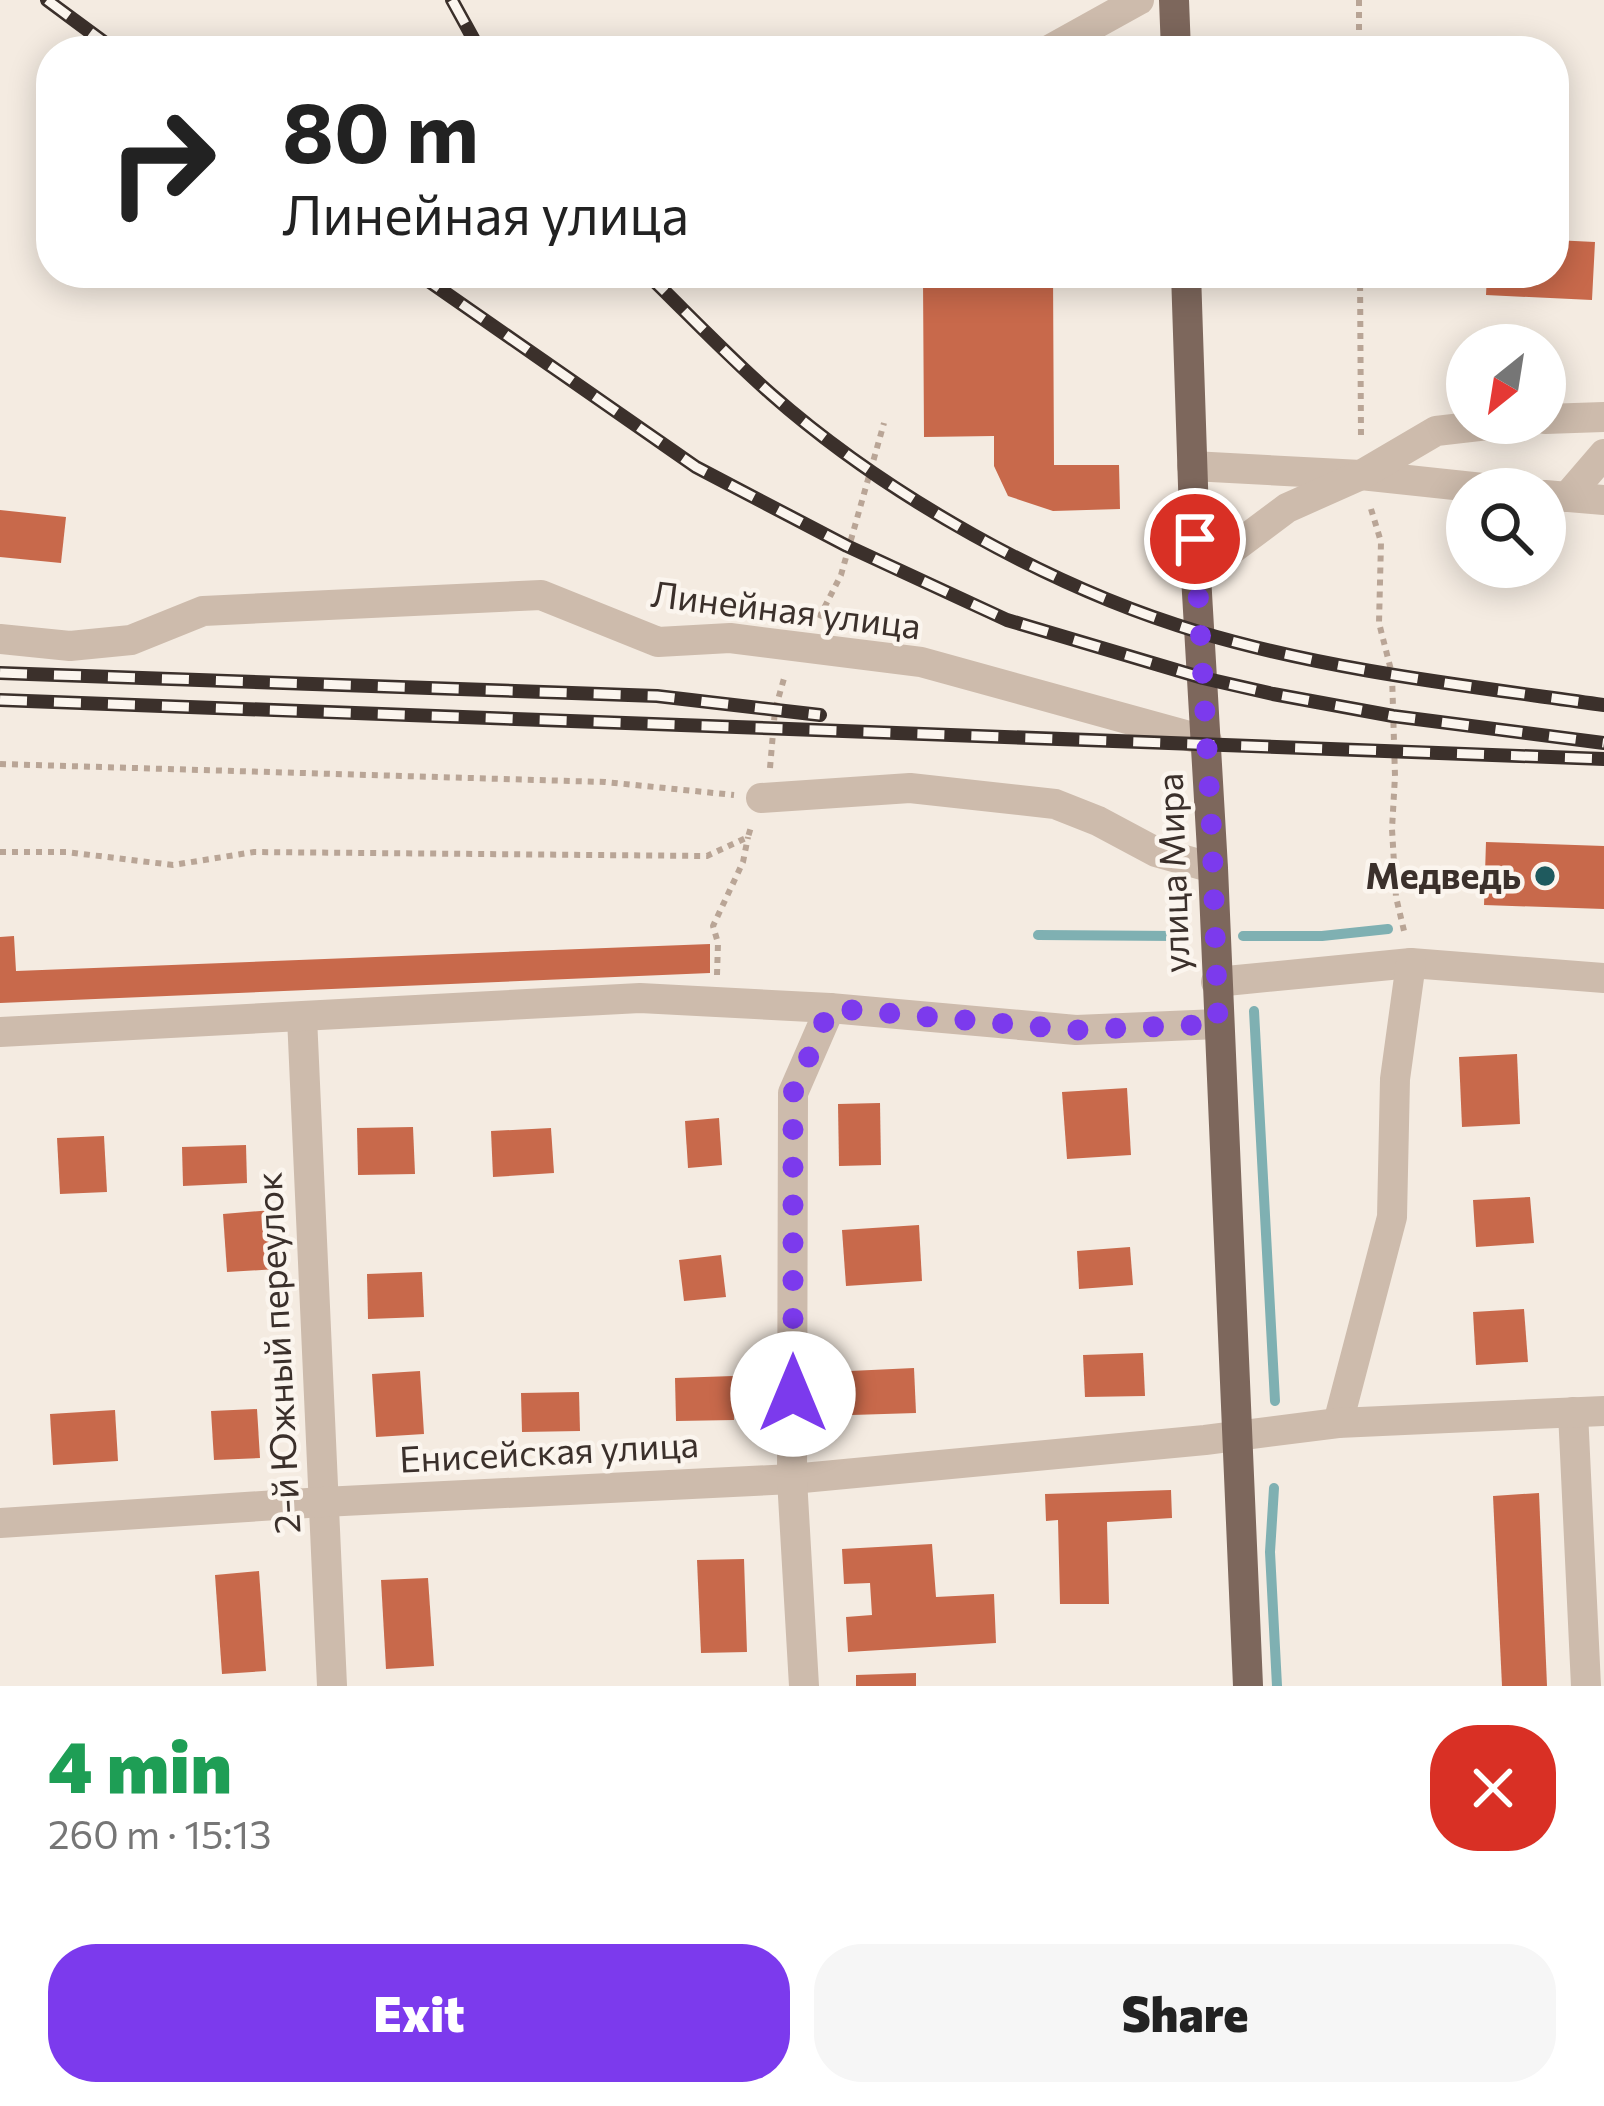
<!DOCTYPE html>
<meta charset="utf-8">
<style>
:root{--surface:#fff;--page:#f6f6f6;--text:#222;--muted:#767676;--accent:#7c3aed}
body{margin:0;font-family:Commissioner,sans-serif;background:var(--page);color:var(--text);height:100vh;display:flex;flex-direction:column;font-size:45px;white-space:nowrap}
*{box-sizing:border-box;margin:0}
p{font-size:39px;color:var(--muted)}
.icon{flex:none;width:66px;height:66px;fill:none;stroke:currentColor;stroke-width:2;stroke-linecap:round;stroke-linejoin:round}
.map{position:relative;height:1686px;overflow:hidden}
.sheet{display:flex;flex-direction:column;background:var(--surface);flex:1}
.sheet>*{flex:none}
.banner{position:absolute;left:36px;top:36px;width:1533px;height:252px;border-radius:48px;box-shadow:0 6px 30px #0003;background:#fff;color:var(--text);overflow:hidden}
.needle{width:78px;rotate:210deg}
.tools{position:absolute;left:1446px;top:324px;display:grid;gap:24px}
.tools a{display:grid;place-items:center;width:120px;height:120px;border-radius:50%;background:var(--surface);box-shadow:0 6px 30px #0003;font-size:60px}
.pin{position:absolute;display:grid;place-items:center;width:102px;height:102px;color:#fff;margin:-51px;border:6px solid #fff;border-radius:50%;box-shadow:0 3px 12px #0007}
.me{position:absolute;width:132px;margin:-66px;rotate:0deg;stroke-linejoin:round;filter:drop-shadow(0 0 9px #0008)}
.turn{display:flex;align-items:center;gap:42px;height:252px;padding:0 48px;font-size:54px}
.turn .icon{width:156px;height:156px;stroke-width:2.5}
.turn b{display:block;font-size:84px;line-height:102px}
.round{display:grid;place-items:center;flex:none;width:126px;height:126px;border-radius:48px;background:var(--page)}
.summary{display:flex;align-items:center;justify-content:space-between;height:204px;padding:0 48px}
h1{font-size:72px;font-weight:800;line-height:90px;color:#1e9e55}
.action{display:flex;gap:24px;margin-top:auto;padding:24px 48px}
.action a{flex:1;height:138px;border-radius:48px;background:var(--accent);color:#fff;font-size:48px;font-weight:800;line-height:138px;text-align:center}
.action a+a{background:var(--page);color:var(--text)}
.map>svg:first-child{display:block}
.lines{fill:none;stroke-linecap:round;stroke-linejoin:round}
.stream{stroke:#7fb0b2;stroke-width:10}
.building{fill:#c8694b}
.path{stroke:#b9a596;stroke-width:6;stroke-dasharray:6 6;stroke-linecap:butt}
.minor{stroke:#cdbbac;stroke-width:30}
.major{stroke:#7d675c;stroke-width:30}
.rail-casing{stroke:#3b302b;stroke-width:14}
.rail{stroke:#fbf5ee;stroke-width:9;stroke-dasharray:27;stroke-linecap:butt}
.route{stroke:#7c3aed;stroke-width:21;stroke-dasharray:0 37.8}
.poi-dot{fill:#1f5a5e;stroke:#fbf5ee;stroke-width:4.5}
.labels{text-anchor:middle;stroke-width:9;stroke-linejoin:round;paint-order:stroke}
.street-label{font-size:36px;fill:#3b302b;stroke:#fbf5ee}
.poi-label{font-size:36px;font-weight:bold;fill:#3b302b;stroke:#fbf5ee;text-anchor:end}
</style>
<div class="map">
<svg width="1604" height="1686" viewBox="0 0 1604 1686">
<rect width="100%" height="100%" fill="#f4ebe1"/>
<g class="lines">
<g class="stream">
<polyline points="1038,935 1176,936"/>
<polyline points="1243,936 1322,936 1388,929"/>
<polyline points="1254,1011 1275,1401"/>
<polyline points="1274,1488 1270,1552 1277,1686"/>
</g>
</g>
<g class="building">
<polygon points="1554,240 1595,242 1592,300 1486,295 1487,273 1554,273"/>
<polygon points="982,273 1053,273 1054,465 1119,465 1120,509 1053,511 1008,496 994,466 994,436 924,437 923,280 982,279"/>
<polygon points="0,510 66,517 61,563 0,557"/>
<polygon points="1486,842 1604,846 1604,909 1484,905"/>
<polygon points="14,936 16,971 710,944 710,973 0,1003 0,937"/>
<polygon points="1517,1054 1520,1124 1462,1127 1459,1057"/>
<polygon points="1127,1088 1131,1155 1067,1159 1062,1092"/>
<polygon points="880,1103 881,1165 839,1166 838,1104"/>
<polygon points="719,1118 722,1165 688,1168 685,1121"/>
<polygon points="413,1127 415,1174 358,1175 357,1128"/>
<polygon points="551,1128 554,1173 493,1177 491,1131"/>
<polygon points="104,1136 107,1192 60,1194 57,1138"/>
<polygon points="246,1145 247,1183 183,1186 182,1147"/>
<polygon points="1530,1197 1534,1243 1476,1247 1473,1200"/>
<polygon points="273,1210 277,1269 227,1272 223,1214"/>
<polygon points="919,1225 922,1281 846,1286 842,1230"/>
<polygon points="1130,1247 1133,1285 1079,1289 1077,1251"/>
<polygon points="721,1255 726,1297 684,1301 679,1260"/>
<polygon points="422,1272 424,1317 368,1319 367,1274"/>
<polygon points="1524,1309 1528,1362 1476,1365 1473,1312"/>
<polygon points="1143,1353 1145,1396 1085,1397 1083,1355"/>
<polygon points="914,1368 916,1413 852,1415 850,1371"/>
<polygon points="420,1371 424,1434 376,1437 372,1374"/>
<polygon points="733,1376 734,1420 676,1421 675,1378"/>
<polygon points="579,1392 580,1431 522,1432 521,1393"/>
<polygon points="257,1409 260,1458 214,1460 211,1411"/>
<polygon points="115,1410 118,1461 53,1465 50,1414"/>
<polygon points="1171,1490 1172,1518 1107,1522 1109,1604 1060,1604 1058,1520 1046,1521 1045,1494"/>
<polygon points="1539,1493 1547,1686 1502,1686 1493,1496"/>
<polygon points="932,1544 936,1597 994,1594 996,1643 848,1652 846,1617 872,1615 870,1583 844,1584 842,1549"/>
<polygon points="744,1559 747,1652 701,1653 697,1560"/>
<polygon points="259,1571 266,1671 222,1674 215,1575"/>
<polygon points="428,1578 434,1666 386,1669 381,1580"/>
<polygon points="916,1673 916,1686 856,1686 856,1675"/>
</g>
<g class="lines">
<g class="path">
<polyline points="1359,0 1359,51"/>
<polyline points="1360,273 1361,437"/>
<polyline points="1371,509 1381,542 1379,623 1392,674 1395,776 1392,829 1396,897 1405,935"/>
<polyline points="819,618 841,575 884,423"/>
<polyline points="0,764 605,782 734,795"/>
<polyline points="770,768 775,710 785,675"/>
<polyline points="0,852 66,852 173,865 254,852 707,856 748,837 751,827"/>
<polyline points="717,975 718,943 713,926 743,862 748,837"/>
</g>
<g class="minor">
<polyline points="1047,51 1139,0"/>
<polyline points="1545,419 1604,417"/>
<polyline points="1192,466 1361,475 1492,489"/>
<polyline points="1545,495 1604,500"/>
<polyline points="1567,497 1604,454"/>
<polyline points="1196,576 1287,508 1361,475 1436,431 1505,423"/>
<polyline points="0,639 70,646 131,640 203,611 541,595 658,642 730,638 921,662 1207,741"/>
<polyline points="761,798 910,788 1055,804 1098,821 1156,852 1213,868"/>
<polyline points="1216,982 1411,963 1604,978"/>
<polyline points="302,1017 332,1686"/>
<polyline points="0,1032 640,998 830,1008 1076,1030 1218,1024"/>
<polyline points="1573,1412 1586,1686"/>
<polyline points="1338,1423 1392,1217 1395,1079 1411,963"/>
<polyline points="0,1523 323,1502 792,1479 1205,1440 1338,1423 1604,1411"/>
<polyline points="804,1686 792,1479 793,1093 830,1008"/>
</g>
<g class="major">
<polyline points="1174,0 1176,51"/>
<polyline points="1186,273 1196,576 1213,868 1248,1686"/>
</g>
<g class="rail-casing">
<g id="rail">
<polyline points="47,0 116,51"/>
<polyline points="452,0 480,51"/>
<polyline points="417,273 696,467 847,546 1007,620 1203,678 1273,694 1393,716 1604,743"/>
<path d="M646,273C687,313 728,356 771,394C887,496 1051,588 1199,632C1330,671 1469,686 1604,705"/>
<polyline points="0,673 657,696 820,715"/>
<polyline points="0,700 1604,759"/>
</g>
</g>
<use href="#rail" class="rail"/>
</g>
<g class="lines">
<polyline class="route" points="793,1394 793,1093 830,1008 1076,1030 1218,1024 1212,836 1195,539"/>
</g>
<circle class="poi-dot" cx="1545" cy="876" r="12"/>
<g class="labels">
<g class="street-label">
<text transform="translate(786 610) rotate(7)" y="13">Линейная улица</text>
<text transform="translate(1173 873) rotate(-92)" y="13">улица Мира</text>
<text transform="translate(278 1353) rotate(-93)" y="13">2-й Южный переулок</text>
<text transform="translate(549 1452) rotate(-3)" y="13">Енисейская улица</text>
</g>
<g class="poi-label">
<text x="1521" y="889">Медведь</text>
</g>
</g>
</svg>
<div class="tools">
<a><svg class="needle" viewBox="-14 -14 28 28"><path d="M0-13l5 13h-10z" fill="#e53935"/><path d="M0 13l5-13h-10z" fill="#767676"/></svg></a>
<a><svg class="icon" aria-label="search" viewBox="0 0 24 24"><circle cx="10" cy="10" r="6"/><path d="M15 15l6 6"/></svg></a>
</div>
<div class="pin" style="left:1195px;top:539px;background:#d93025"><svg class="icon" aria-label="arrive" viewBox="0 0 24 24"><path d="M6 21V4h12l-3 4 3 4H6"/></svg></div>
<svg class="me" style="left:793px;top:1394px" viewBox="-20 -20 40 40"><circle r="19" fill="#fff"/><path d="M0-13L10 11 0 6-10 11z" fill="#7c3aed"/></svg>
<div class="banner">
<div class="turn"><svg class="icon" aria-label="right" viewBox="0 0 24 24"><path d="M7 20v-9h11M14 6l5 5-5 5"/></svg><div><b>80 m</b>Линейная улица</div></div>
</div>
</div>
<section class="sheet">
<div class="summary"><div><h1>4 min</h1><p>260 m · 15:13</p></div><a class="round" style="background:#d93025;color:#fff"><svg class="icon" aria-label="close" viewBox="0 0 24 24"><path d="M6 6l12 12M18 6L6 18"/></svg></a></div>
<div class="action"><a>Exit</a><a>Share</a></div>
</section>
